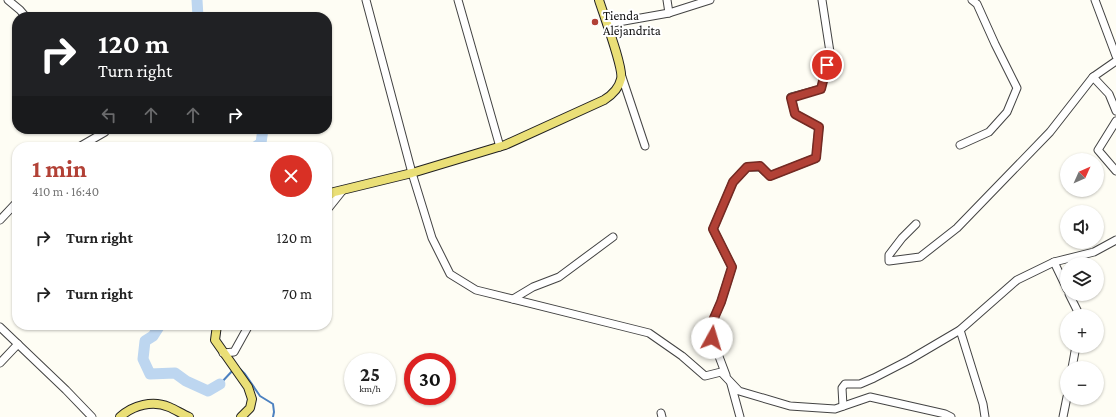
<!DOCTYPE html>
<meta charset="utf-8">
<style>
:root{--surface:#fff;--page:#f2f2f2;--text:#222;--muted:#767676;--accent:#b24136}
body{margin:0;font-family:"Crimson Pro",serif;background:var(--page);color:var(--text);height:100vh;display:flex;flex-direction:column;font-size:15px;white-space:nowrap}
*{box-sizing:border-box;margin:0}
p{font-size:13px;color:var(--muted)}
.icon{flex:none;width:22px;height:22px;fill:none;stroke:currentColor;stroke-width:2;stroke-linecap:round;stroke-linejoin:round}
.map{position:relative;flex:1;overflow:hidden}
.side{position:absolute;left:12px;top:142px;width:320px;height:188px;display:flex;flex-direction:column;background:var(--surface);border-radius:16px;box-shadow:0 1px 3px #0004}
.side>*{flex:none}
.hud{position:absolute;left:12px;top:12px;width:320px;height:122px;border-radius:16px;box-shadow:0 1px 3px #0004;background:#202124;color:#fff;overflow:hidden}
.needle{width:26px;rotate:45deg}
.fabs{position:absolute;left:1060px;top:153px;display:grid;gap:8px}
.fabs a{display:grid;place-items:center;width:44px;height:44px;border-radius:50%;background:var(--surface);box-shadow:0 1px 3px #0004;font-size:20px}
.speed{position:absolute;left:344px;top:353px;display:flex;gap:8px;font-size:20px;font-weight:700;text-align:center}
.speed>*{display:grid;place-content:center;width:52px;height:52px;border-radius:50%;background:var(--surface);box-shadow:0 1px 3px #0004;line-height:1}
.speed small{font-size:10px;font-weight:400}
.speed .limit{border:6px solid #d22;background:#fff;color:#111}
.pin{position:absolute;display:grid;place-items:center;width:34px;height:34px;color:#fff;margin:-17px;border:2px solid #fff;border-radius:50%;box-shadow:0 1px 4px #0007}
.me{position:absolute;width:44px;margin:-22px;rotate:6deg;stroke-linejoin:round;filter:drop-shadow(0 0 3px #0008)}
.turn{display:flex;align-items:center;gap:14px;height:84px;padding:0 20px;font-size:18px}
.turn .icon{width:52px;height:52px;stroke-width:2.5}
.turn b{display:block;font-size:28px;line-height:34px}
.lanes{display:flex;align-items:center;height:38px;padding:0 20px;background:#0003;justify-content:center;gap:20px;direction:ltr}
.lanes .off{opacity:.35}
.round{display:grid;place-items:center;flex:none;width:42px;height:42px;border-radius:21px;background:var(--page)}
.head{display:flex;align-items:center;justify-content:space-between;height:68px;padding:0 20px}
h1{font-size:24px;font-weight:700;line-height:30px;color:var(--accent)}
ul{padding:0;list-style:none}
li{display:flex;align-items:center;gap:12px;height:56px;padding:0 20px}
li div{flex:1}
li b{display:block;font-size:15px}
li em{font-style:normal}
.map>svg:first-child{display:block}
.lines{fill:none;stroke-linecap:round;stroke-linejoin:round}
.stream{stroke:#4c81c0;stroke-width:2}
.river{stroke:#bdd6f0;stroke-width:11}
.minor-casing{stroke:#434343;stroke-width:9}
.major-casing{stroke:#212121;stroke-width:10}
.minor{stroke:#fff;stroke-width:7}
.major{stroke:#eadf77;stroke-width:8}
.route-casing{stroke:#742a23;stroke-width:10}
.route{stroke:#b24136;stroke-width:7}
.poi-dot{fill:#b24136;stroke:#fff;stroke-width:1.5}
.labels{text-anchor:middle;stroke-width:4;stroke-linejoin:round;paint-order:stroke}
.poi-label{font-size:13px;fill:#101010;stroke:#fff;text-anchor:start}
</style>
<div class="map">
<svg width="1116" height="417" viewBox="0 0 1116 417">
<rect width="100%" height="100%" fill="#fefdf4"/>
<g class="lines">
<g class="stream">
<polyline points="240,369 245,374 260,396 273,404 274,412 273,417"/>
<polyline points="220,384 234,369"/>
</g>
<g class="river">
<polyline points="197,0 198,17"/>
<polyline points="255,147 261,143 263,129"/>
<polyline points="160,325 153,336 145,341 143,359 150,374 175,373 186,381 208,391 220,384"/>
</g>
<g class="minor-casing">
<g id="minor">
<polyline points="8,0 20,10 26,17"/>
<polyline points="366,0 412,173 432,238 450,274 476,290 629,328 649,333 682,356 705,376 721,372 739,391 790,406 835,409 870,397 945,414 951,417"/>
<polyline points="458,0 500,147"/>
<polyline points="667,0 669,13"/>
<polyline points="1095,0 1116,56"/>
<polyline points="607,24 669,13 710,0"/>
<polyline points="1116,61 1093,77 1109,94 1116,111"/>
<polyline points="622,77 645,146"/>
<polyline points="1116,121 1098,150 1116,171"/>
<polyline points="960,145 989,132 1007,112 1017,88 995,44 977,4 972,0"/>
<polyline points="79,147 105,132 103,129"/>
<polyline points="327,210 343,190"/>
<polyline points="0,220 17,202"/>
<polyline points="916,224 902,238 889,255 889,261 920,257 957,228 1050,132 1093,77"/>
<polyline points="1054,262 1067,289"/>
<polyline points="1069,294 1080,316"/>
<polyline points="513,299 533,287 559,277 613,237"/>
<polyline points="0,327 66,390 92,417"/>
<polyline points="960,330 983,404 985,417"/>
<polyline points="223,353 234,352 249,325"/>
<polyline points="0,363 18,344"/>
<polyline points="1072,368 1076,346"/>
<polyline points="726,375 712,338 711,325 721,302 732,267 713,229 733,182 747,167 760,167 770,176 816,158 819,127 795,114 791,97 821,89 830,52 822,0"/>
<polyline points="731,384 740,417"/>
<polyline points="843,406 842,388 845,384 860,384 874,378 909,360 960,330 1017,280 1054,262 1094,252 1116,240"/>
<polyline points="661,413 662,417"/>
<polyline points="1063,417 1067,397"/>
</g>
</g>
<g class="major-casing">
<g id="major">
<path d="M327,197L334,192L412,173L505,145L604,100C612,95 619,88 621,79C624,69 603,13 599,0"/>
<polyline points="217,325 215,340 248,387 252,399 250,408 241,417"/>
<path d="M120,417C133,405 153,400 169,407C176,410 182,414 189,417"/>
</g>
</g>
<use href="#minor" class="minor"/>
<use href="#major" class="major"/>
</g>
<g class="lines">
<g class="route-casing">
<polyline id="route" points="712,338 711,325 721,302 732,267 713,229 733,182 747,167 760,166 770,176 816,158 819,127 795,114 791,98 821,89 827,65"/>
</g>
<use href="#route" class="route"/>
</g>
<circle class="poi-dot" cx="595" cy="22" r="4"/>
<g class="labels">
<g class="poi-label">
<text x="603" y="20">Tienda<tspan x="603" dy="15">Alejandrita</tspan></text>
</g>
</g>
</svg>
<div class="fabs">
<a><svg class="needle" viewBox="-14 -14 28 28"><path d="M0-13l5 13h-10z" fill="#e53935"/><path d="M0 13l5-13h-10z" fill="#767676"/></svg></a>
<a><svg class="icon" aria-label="sound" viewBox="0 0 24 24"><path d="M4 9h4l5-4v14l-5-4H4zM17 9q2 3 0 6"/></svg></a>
<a><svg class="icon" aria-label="layers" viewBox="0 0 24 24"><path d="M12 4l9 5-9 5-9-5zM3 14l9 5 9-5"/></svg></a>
<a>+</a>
<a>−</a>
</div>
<div class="speed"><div>25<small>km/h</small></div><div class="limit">30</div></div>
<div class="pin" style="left:827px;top:65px;background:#d93025"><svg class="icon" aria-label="arrive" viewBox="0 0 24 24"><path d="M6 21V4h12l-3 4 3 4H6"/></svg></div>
<svg class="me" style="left:712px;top:338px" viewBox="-20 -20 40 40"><circle r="19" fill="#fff"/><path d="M0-13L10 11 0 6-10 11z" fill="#b24136"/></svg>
<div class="hud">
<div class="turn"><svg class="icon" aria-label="right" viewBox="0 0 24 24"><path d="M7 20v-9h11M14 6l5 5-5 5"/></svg><div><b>120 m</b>Turn right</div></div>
<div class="lanes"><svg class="icon off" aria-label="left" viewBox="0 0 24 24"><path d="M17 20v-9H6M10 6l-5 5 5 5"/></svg><svg class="icon off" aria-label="ahead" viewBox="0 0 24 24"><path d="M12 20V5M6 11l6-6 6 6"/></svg><svg class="icon off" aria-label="ahead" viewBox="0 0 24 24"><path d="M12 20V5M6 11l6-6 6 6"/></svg><svg class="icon" aria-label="right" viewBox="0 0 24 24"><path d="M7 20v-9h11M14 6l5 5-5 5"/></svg></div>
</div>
<section class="side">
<div class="head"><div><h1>1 min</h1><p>410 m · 16:40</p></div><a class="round" style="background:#d93025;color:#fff"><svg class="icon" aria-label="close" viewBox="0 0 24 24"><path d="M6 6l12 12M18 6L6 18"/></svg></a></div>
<ul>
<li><svg class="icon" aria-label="right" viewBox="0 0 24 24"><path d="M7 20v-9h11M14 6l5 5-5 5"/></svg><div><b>Turn right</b></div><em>120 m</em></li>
<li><svg class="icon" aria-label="right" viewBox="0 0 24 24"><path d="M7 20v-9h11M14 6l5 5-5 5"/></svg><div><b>Turn right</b></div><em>70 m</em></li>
</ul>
</section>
</div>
